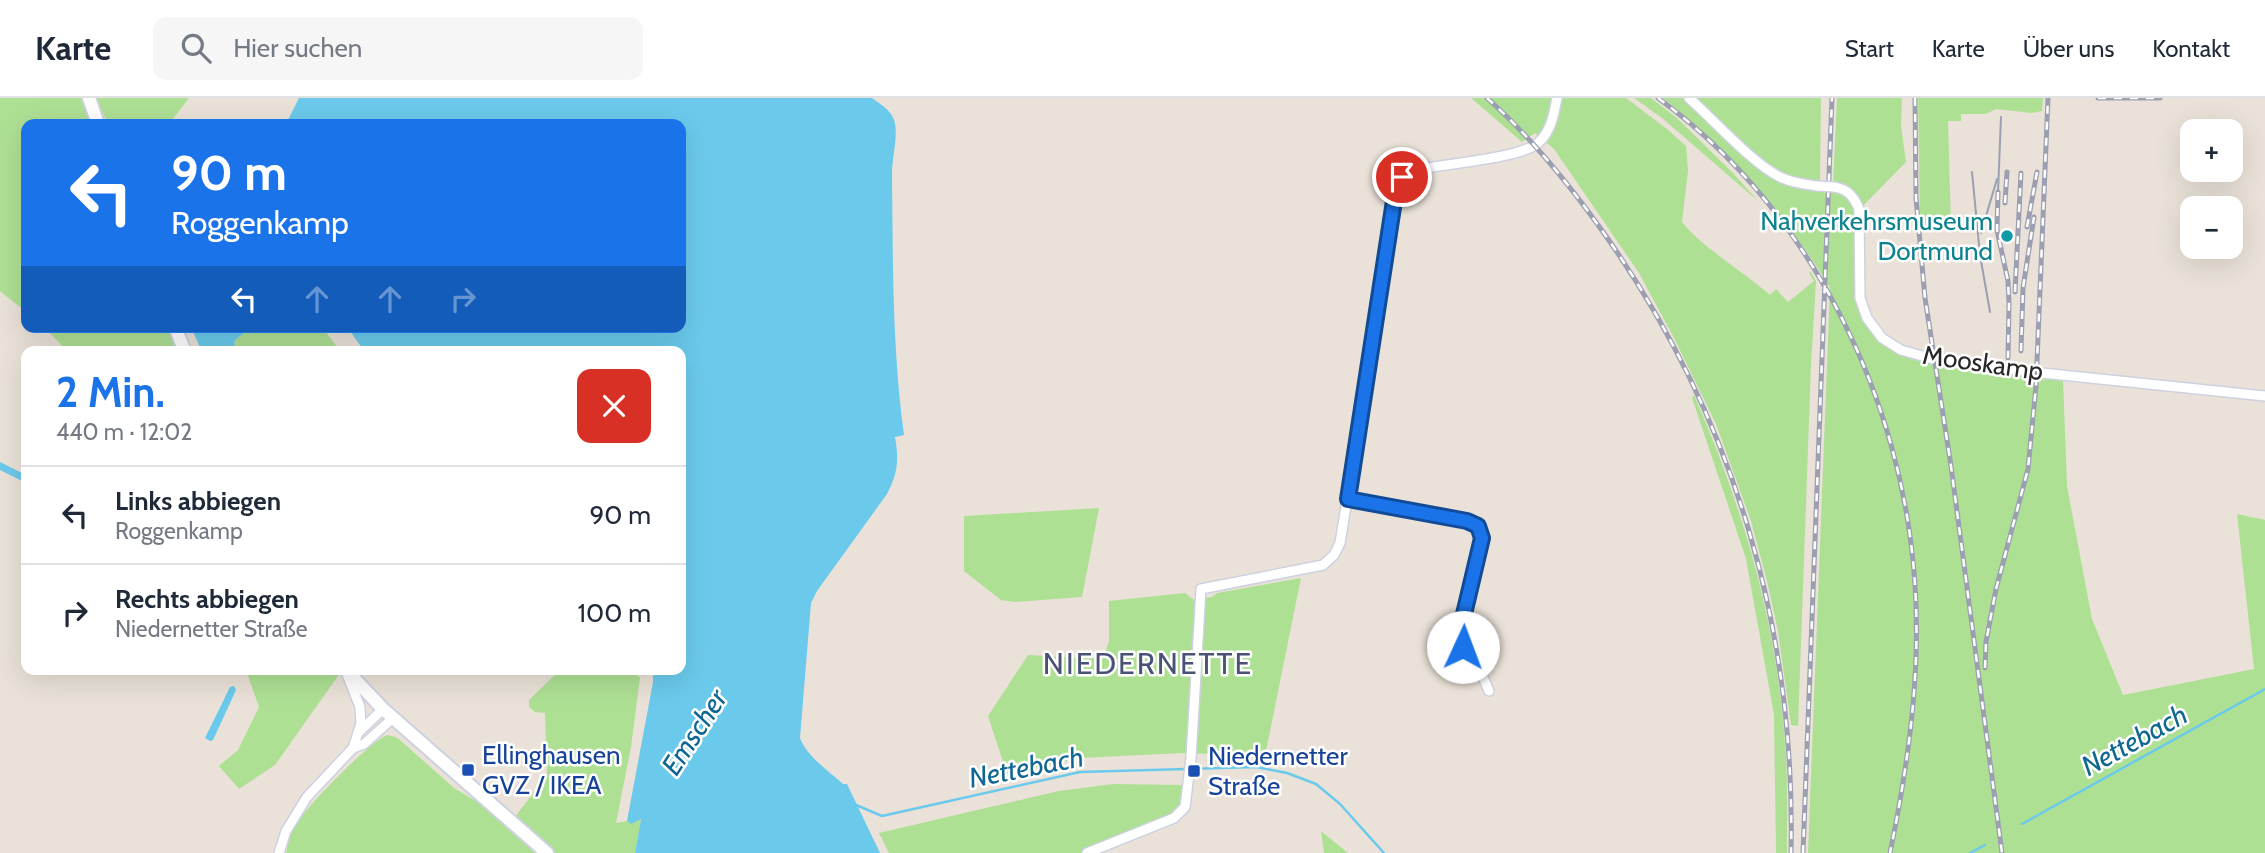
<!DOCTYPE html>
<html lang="de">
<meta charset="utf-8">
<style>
:root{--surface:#fff;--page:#f6f6f7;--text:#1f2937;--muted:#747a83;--line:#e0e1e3;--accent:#1a73e8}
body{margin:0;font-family:Cabin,sans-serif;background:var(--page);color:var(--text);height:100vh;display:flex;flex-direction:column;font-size:26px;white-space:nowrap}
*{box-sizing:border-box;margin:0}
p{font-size:23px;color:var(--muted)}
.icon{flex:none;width:38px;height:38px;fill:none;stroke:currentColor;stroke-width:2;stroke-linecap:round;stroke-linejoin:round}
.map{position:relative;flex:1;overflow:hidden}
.details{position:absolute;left:21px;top:248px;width:665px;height:329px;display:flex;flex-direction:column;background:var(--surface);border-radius:14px;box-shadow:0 7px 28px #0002}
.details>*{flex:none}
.banner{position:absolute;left:21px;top:21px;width:665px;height:214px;border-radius:14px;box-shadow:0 7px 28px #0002;background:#1a73e8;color:#fff;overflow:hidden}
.buttons{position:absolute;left:2180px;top:21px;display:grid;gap:14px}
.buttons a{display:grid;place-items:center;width:63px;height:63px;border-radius:14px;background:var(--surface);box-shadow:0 7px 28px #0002;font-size:35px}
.pin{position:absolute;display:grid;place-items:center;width:60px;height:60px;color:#fff;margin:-30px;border:4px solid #fff;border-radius:50%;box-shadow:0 2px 7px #0007}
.me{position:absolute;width:77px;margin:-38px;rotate:2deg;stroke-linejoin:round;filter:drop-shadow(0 0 5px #0008)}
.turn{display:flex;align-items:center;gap:24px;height:147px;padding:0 35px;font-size:32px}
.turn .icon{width:91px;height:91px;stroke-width:2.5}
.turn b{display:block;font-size:49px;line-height:60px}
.lanes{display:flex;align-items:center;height:66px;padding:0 35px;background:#0003;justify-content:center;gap:35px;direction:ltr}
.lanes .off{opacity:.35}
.round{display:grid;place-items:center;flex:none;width:74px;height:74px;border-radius:14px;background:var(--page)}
.summary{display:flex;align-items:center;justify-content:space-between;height:119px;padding:0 35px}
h1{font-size:42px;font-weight:800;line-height:52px;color:var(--accent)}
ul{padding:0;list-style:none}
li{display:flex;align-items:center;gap:21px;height:98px;padding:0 35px;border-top:2px solid var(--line)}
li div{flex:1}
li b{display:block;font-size:26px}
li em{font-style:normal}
header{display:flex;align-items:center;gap:42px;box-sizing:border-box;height:98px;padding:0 35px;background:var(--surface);border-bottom:2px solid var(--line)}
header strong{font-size:33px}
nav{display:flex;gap:38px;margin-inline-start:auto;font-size:24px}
.search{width:490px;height:63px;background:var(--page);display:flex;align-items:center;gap:18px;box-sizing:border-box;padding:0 24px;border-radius:14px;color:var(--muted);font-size:26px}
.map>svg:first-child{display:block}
.green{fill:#aee094}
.water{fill:#6bcaec}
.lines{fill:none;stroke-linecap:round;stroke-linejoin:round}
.stream{stroke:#6bcaec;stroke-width:2.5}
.minor-casing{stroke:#cdd1e0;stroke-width:12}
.secondary-casing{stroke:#cdd1e0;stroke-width:16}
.minor{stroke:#fff;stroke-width:9}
.secondary{stroke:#fff;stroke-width:12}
.tram{stroke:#9b9fb1;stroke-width:2}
.rail-casing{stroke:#9b9fb1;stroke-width:5}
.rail{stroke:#fff;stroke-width:2.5;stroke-dasharray:8;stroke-linecap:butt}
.minor-bridge-casing{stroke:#cdd1e0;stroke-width:12;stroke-linecap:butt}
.minor-bridge{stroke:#fff;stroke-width:9}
.route-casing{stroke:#114b97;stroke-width:18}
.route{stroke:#1a73e8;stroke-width:12}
.culture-dot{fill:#0f9aa8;stroke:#fff;stroke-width:2.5}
.transit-dot{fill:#1a4fb4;stroke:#fff;stroke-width:2.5}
.labels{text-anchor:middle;stroke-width:5;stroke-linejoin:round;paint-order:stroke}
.culture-label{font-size:26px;fill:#0d838f;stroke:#fff;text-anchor:end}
.street-label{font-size:26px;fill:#272727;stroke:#fff}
.transit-label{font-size:26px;fill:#164399;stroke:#fff;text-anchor:start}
.water-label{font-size:28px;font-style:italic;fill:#0f6693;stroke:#fff}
.quarter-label{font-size:30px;letter-spacing:2px;fill:#495176;stroke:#fff}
</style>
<header>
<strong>Karte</strong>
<div class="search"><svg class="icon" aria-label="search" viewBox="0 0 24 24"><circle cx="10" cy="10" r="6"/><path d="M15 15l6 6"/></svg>Hier suchen</div>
<nav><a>Start</a><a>Karte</a><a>Über uns</a><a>Kontakt</a></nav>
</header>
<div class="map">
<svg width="2265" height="755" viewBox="0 0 2265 755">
<rect width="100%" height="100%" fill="#eae2d8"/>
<g class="green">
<polygon points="0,0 89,0 98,26 26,26 26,214 0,193"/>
<polygon points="96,0 189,0 169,26 108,26"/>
<path d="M1471,0H1626L1667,31L1686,48L1688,73L1682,124C1705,152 1742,172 1770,197L1776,191L1788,204L1814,183L1809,175L1811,174L1816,183L1811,267L1798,628L1791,627L1778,533L1767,483L1751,423L1716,326L1674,240L1639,175L1554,51L1535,35L1522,44Z"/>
<polygon points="1634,0 1651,0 1677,20 1733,75 1758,103 1662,20"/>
<path d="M1663,0H1821L1820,83L1833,88L1837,0H1902L1901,28L1906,64L1859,112L1860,200L1878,242L1919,260L2045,281H2063L2067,388L2092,521L2123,597L2254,571L2237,416L2265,422V755H1808L1830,190C1786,117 1731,53 1663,0Z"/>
<polygon points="1918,0 2043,0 2042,13 2032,15 1996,11 1986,16 1961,16 1961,23 1948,23 1951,128 1920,130"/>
<polygon points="44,229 175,229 185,254 68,254"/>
<polygon points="252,229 322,229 341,254 233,254 235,242"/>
<path d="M1694,297C1741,404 1774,515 1784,632C1788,672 1787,714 1787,755H1776L1774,617L1746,461L1692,300Z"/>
<polygon points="1099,410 1082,499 1015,504 1001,502 964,473 964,418"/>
<polygon points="1301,480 1265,658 1183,655 1080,660 1007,676 988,618 1028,557 1103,561 1109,543 1109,503 1185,495 1194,502 1212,499 1217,495"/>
<polygon points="246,572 336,572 338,578 275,667 239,691 219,668 238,652 259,609"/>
<path d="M560,572H633L640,580L631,649L616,725L627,723L631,725L641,720L635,755H286C288,746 289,737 294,729C305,710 368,645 387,637L396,639L400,642L454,690L511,724L547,677L545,615L535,614L529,609V602Z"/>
<polygon points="1113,686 1184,687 1188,695 1174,720 1087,755 889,755 879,735 1059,693"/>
<polygon points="1321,733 1348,755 1324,755"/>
</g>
<g class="water">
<path d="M299,0H872C880,6 891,12 894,22C899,35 892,60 892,75C893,162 892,250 904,337L895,339C899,362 898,375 887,396L817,493L811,505L800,640C807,659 829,673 843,686H847L880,755H635L641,721L631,726L627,723L653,584V572H681V254H365L347,229H681V26H286Z"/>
<polygon points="191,229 252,229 235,242 233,254 202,254"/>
<polygon points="0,364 26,377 26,385 0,372"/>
<polygon points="234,588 236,592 213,642 210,643 205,640 230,589"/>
</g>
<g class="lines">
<g class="stream">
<polyline points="856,707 882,718 1080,674 1256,669 1287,675 1316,686 1340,706 1384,755"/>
<polyline points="2022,726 2265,591"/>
<polyline points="1970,755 1985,747"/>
</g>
<g class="minor-casing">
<g id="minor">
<path d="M1689,0C1714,22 1752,65 1780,79C1792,85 1804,86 1817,88"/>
<path d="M1834,89C1848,91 1854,99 1859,111L1860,200L1867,220L1882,240L1901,252L1933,261L2042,275L2265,298"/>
<path d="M1348,401L1467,423C1476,426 1482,430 1482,440L1460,533L1463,549L1482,577L1489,593"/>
<polyline points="347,576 360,609 361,625 353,650"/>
<polyline points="359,634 383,611"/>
<polyline points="279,755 286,733 307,699 353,650 364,646 393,620"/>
<path d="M1087,755L1174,720L1185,709L1191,660L1201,491L1323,467L1334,457L1340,445L1399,84L1410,73C1440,66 1519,61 1538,45C1551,34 1554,16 1557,0"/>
</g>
</g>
<g class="secondary-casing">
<g id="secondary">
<polyline points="89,0 98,26"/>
<polyline points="175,229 185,254"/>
<polyline points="346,572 383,611 547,755"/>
</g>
</g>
<use href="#minor" class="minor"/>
<use href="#secondary" class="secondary"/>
<g class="tram">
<polyline points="1972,74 1980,157 1990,214"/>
<polyline points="1998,94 2001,19"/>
<polyline points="1981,135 1997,81"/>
</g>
<g class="rail-casing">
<g id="rail">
<path d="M1487,0C1533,41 1573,91 1608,141C1735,323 1796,533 1791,755"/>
<path d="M1658,0C1811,112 1903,300 1915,487C1921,577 1908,667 1890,755"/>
<polyline points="1915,0 1916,100 1925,200 1951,368 2002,755"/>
<polyline points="2098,0 2160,0"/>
<polyline points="1998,94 1997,132 2008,183 2009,205 2008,260"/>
<polyline points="2005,105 2007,74"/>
<polyline points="2027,129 2037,74"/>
<polyline points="2015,194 2021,75"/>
<polyline points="2021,253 2023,190 2034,119"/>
<polyline points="1985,570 1986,544 1996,491 2028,371 2036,288 2048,0"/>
<polyline points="1803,755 1832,0"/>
</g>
</g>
<use href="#rail" class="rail"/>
<g class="minor-bridge-casing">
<polyline id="minor-bridge" points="1817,88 1834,89"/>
</g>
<use href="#minor-bridge" class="minor-bridge"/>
</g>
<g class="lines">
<g class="route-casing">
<polyline id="route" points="1402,79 1396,90 1348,401 1467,423 1478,428 1482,440 1460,533 1463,549"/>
</g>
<use href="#route" class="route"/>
</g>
<circle class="culture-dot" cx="2007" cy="138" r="7"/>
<g class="transit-dot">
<rect x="461" y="665" width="14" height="14" rx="3.5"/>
<rect x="1187" y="666" width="14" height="14" rx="3.5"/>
</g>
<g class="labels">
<g class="culture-label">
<text x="1993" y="132">Nahverkehrsmuseum<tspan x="1993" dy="30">Dortmund</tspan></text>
</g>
<g class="street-label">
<text transform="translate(1983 265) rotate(8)" y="9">Mooskamp</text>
</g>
<g class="transit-label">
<text x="482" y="666">Ellinghausen<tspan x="482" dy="30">GVZ / IKEA</tspan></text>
<text x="1208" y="667">Niedernetter<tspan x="1208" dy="30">Straße</tspan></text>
</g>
<g class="water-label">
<text transform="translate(694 634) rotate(-57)" y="10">Emscher</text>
<text transform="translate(2134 642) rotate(-29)" y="10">Nettebach</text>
<text transform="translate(1026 669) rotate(-11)" y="10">Nettebach</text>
</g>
<g class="quarter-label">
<text x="1148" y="576">NIEDERNETTE</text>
</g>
</g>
</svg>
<div class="buttons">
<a>+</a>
<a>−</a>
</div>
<div class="pin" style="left:1402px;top:79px;background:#d93025"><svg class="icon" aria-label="arrive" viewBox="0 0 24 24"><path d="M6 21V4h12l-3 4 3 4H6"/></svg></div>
<svg class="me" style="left:1463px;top:549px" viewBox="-20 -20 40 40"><circle r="19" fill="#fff"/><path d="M0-13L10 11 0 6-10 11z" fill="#1a73e8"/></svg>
<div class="banner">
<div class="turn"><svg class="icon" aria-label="left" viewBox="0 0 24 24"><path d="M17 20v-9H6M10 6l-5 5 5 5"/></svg><div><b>90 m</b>Roggenkamp</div></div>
<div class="lanes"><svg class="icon" aria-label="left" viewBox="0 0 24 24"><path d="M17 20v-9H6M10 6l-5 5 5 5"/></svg><svg class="icon off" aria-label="ahead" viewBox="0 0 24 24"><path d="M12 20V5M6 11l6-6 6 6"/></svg><svg class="icon off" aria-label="ahead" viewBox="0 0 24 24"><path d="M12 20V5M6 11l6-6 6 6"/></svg><svg class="icon off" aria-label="right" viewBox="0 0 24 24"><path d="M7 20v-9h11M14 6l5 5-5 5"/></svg></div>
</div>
<section class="details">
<div class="summary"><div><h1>2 Min.</h1><p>440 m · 12:02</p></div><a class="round" style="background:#d93025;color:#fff"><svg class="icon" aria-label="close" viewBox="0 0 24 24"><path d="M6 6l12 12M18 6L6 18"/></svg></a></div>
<ul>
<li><svg class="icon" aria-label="left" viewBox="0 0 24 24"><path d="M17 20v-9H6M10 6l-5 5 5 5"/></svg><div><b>Links abbiegen</b><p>Roggenkamp</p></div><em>90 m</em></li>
<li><svg class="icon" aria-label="right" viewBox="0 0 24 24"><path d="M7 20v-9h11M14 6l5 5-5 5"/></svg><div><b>Rechts abbiegen</b><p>Niedernetter Straße</p></div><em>100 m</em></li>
</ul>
</section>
</div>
